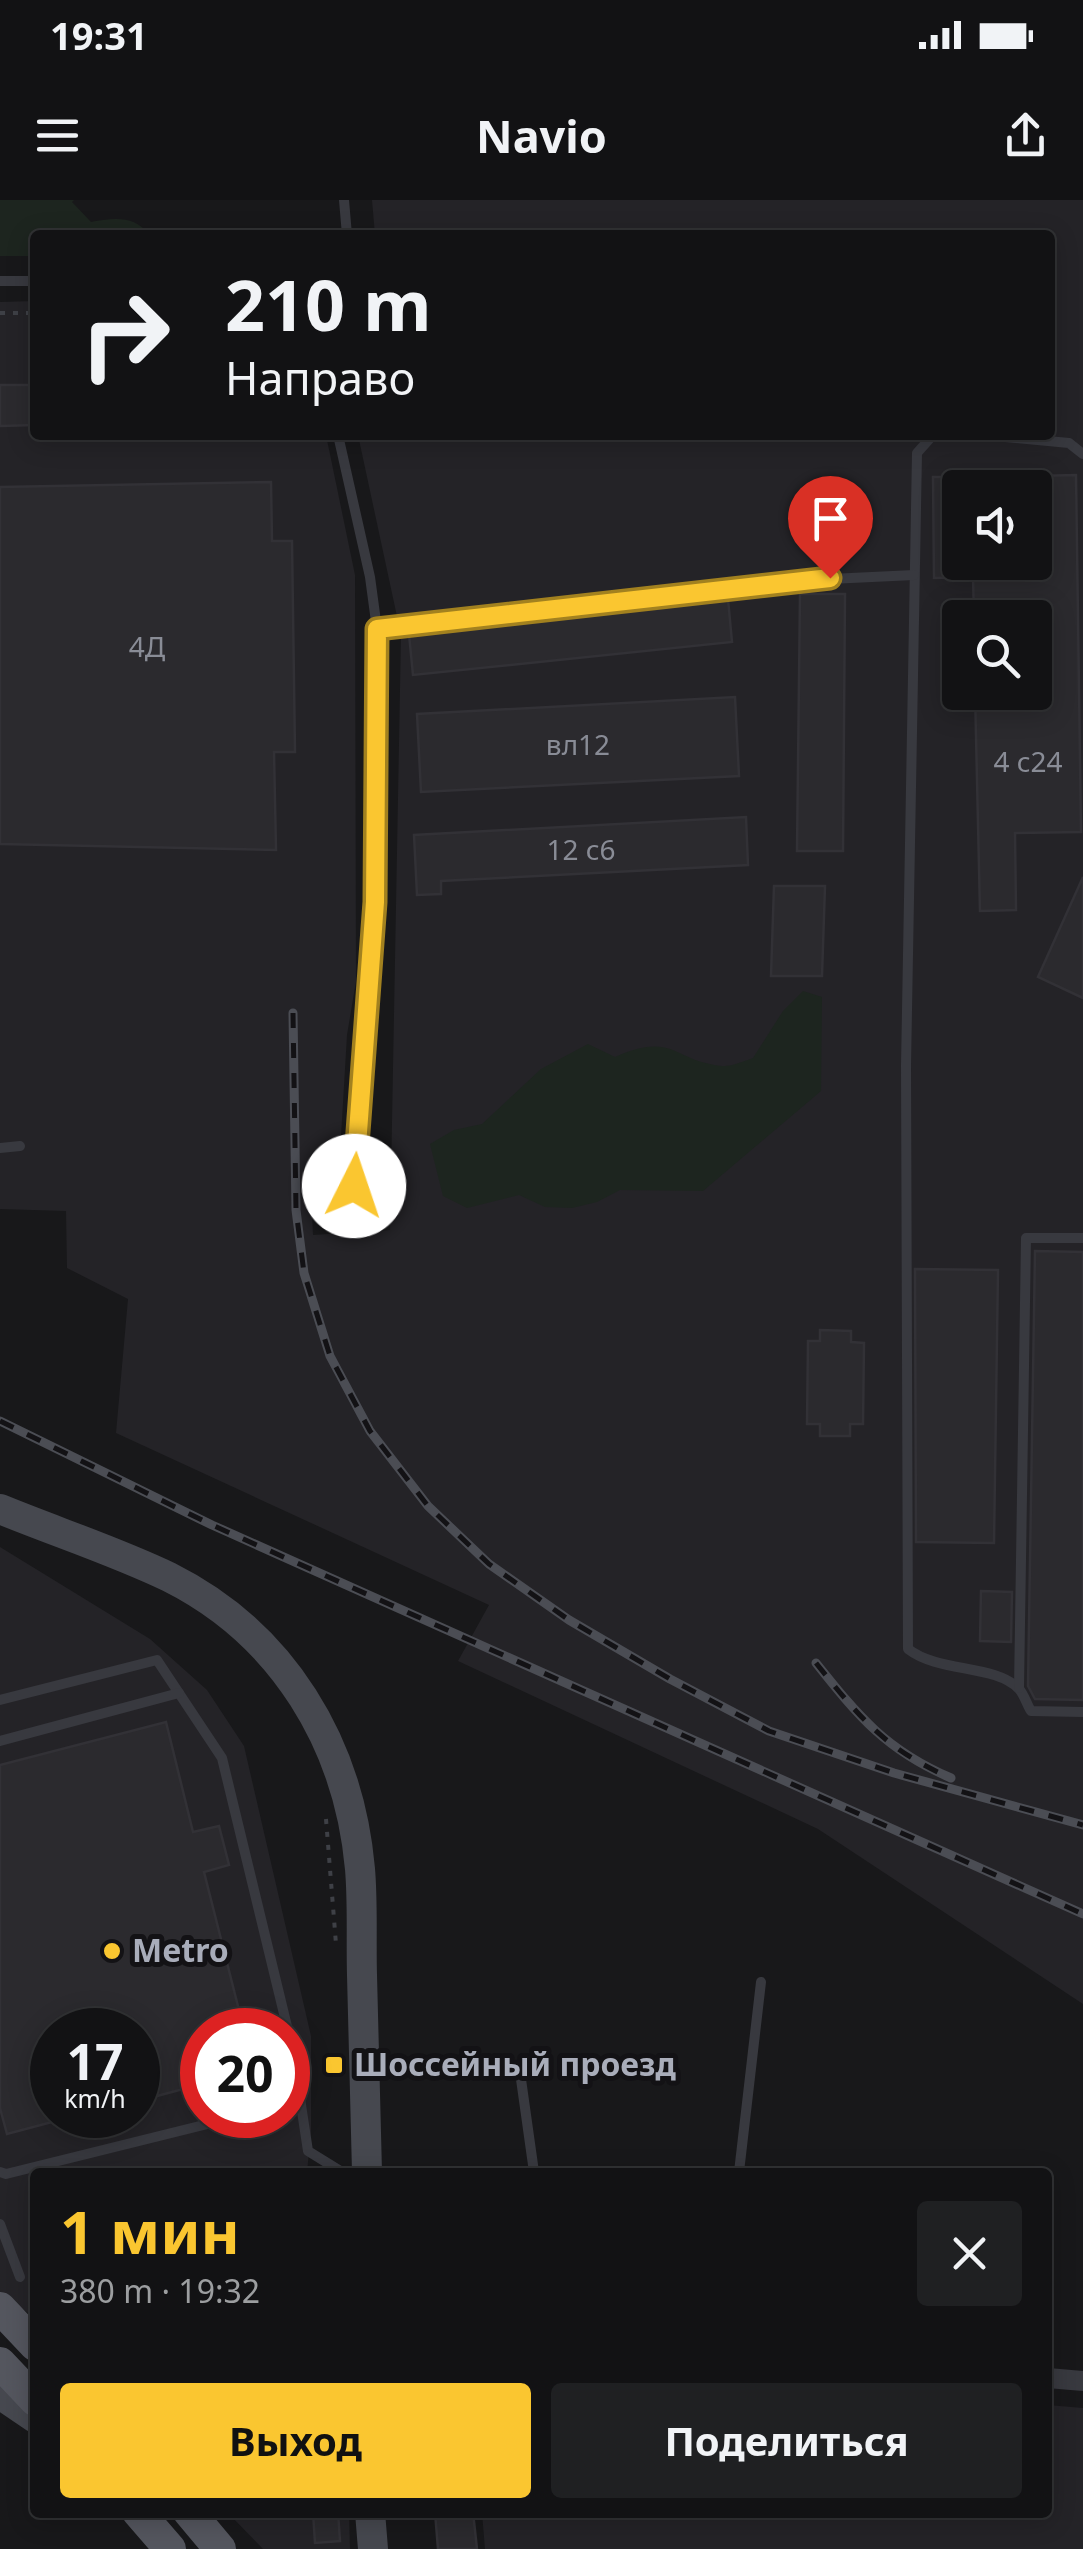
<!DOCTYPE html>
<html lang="ru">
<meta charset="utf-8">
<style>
:root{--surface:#121214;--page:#1f2022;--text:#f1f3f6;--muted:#9c9ea0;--line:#313234;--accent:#fac630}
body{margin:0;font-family:"Noto Sans",sans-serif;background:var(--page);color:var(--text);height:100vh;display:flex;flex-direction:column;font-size:38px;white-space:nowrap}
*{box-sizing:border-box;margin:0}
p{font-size:32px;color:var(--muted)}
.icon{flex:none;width:55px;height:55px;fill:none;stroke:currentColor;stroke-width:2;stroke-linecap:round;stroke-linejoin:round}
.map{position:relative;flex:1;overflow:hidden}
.details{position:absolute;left:30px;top:1968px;width:1022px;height:350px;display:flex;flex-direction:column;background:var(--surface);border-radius:10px;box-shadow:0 5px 25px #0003,0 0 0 2px var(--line)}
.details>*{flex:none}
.hud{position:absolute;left:30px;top:30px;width:1025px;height:210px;border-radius:10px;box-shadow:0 5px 25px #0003,0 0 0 2px var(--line);background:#121214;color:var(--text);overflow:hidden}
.fabs{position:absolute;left:942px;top:270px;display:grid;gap:20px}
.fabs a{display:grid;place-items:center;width:110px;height:110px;border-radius:10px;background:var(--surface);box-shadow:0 5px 25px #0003,0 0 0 2px var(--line);font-size:50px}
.speed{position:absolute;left:30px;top:1808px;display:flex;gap:20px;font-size:50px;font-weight:700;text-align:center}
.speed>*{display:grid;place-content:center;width:130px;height:130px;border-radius:50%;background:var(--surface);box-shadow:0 5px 25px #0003,0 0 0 2px var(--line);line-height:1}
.speed small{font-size:25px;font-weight:400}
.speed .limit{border:15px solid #d22;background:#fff;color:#111}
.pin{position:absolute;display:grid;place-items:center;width:85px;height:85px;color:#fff;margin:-102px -42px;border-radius:50% 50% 50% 0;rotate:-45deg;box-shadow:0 0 10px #0007}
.pin .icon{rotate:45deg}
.me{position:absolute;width:110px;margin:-55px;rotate:4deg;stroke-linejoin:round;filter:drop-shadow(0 0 8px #0008)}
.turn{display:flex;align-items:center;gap:35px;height:210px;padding:0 30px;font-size:45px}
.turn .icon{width:130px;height:130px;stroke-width:2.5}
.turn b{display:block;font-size:70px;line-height:85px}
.round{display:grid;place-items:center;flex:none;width:105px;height:105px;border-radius:10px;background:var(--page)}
.headline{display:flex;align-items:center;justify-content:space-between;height:170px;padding:0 30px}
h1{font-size:60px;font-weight:700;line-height:75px;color:var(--accent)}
.button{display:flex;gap:20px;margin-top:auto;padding:20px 30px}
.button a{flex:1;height:115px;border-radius:10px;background:var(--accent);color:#111;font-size:40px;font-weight:700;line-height:115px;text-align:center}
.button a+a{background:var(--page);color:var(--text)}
.status{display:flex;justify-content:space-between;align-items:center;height:70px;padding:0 50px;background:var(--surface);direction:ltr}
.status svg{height:28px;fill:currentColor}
header{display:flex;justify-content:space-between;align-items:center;height:130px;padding:0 30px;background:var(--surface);font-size:45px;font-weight:700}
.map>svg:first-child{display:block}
.built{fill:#242327;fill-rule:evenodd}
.green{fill:#1d251f}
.building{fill:#2b2a2e;stroke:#323136;stroke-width:2.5}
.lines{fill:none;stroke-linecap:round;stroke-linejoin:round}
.path{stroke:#3e4046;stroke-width:4;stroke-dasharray:5 8;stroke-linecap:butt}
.service{stroke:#38393f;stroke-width:10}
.minor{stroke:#38393f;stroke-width:20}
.secondary{stroke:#46484f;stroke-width:30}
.primary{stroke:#54565e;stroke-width:32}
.rail-casing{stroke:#4b4d54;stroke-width:9}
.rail{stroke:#131215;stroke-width:5;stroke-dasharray:15;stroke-linecap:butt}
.route-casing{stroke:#a2811f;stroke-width:25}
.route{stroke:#fac630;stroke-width:18}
.poi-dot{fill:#fac630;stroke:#131215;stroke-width:4}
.labels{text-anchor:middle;stroke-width:10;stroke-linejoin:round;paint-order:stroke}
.number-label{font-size:28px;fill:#898c96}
.poi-label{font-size:32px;font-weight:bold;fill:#a9adba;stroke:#131215;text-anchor:start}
</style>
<div class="status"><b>19:31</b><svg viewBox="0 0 49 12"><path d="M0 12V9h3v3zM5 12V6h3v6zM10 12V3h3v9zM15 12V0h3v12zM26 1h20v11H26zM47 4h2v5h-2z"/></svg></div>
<header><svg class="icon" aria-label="menu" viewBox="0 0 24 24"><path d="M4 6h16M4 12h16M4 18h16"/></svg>Navio<svg class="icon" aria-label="share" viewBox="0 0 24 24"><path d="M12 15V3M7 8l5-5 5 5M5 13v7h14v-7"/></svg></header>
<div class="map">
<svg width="1083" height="2349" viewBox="0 0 1083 2349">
<rect width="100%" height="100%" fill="#18181a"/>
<g class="built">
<path d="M372,0H1083V1804L818,1629L458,1461L489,1405L116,1233L128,1099L67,1068L66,1011L0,1009V102L35,101V235H326L355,375L356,781L347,835L338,987L311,991L313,1035L390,1030L401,435L358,235H1050V35H375ZM960,288H1035V362H960ZM960,418H1035V492H960Z"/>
<path d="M0,1347L150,1439L207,1490L244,1546L311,1836V1932L307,1972H35V2115L32,2116L0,2092ZM52,1830H138V1915H52ZM202,1830H288V1915H202Z"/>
<polygon points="1048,2205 1083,2208 1083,2349 485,2349 482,2313 1048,2312"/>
<polygon points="228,2313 349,2313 350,2349 263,2349"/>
</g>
<g class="green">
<path d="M0,0H74L72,2L91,22C113,18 135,15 149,35H35V56H0Z"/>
<path d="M803,791L822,797L821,891L703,991L620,990L597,1002L572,1008L545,1007L519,995L467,1008L443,996L430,944L454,930L482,924L541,869L588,844L615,857C675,831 672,861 722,866C731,867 744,861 753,858L783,811Z"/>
</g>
<g class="building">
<polygon points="0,185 35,185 35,225 0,226"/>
<polygon points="1076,275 1081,632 1015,633 1016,710 980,711 975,492 1035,492 1035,418 974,418 973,377 934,378 933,277 960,277 960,362 1035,362 1035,276"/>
<polygon points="271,282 272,341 292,341 295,552 274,552 276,650 0,644 0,287"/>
<polygon points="800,394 845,394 843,651 797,651"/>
<polygon points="728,399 732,442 413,475 409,434"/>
<polygon points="735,497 739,576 421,592 417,514"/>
<polygon points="746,617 748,665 441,681 441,694 417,695 414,635"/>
<polygon points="1083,677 1083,798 1038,777"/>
<polygon points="774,686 825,686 822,776 771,776"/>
<polygon points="1035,1051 1083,1052 1083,1500 1035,1499 1028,1486"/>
<polygon points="915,1069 998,1070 994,1343 916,1342"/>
<polygon points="820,1130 851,1131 851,1142 864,1143 863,1224 850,1224 850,1236 820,1236 820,1224 807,1224 808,1141 820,1141"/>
<polygon points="981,1391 1012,1392 1011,1442 980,1441"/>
<polygon points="166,1522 193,1632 219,1626 229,1665 204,1672 244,1830 202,1830 202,1884 138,1901 138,1830 52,1830 52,1922 7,1934 0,1908 0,1565"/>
<polygon points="313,2312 338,2312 340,2341 315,2343"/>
<polygon points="435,2312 473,2312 477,2349 438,2349"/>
</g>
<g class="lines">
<g class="path">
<polyline points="0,113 35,113"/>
<polyline points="326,1619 336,1744"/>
</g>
<g class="service">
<polyline points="344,0 347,35"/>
<polyline points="0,81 35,81"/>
<polyline points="338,235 370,377 377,429 375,702 354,986"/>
<path d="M933,235L917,253L906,866L908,1449C939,1473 995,1464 1019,1489C1024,1494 1027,1505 1031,1511L1083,1512"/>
<polyline points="984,235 1069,243 1083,254"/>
<polyline points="377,429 830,379 914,375"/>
<polyline points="0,948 20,946"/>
<polyline points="1019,1488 1026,1038 1083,1038"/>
<polyline points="0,1500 157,1460 222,1558 293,1851 288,1859"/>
<polyline points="0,1541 179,1493"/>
<polyline points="293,1852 308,1951 342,1972"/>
<polyline points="519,1865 534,1972"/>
<polyline points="0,1972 6,1974 244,1915"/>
<polyline points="739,1972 761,1782"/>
<polyline points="0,2024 20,2077"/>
</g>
<polyline class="minor" points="1048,2178 1083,2181"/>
<g class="secondary">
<path d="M0,1309C56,1332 115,1351 169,1377C283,1434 349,1544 360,1669C363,1704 361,1740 362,1775C364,1841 365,1907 367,1972"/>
<polyline points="0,2194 35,2218"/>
<polyline points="370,2312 373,2349"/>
</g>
<g class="primary">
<polyline points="0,2108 35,2145"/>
<polyline points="0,2163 35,2200"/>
<polyline points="138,2312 170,2349"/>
<polyline points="189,2312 220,2349"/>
</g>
<g class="rail-casing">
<g id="rail">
<polyline points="293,813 296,1010 304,1073 330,1156 370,1231 428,1306 489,1364 569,1420 670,1479 769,1531 894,1573 1083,1625"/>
<polyline points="0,1221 212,1325 1083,1714"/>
<path d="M816,1463C859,1517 886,1550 951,1578"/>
</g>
</g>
<use href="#rail" class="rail"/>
</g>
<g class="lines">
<g class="route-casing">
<polyline id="route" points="354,986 375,702 377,429 830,378"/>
</g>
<use href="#route" class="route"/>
</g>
<g class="poi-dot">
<circle cx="112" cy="1751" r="10"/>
<rect x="324" y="1855" width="20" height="20" rx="5"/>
</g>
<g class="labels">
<g class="number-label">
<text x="147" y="457">4Д</text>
<text x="578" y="555">вл12</text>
<text x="1028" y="572">4 с24</text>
<text x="581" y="660">12 с6</text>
</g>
<g class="poi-label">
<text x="132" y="1762">Metro</text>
<text x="354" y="1876">Шоссейный проезд</text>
</g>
</g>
</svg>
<div class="fabs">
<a><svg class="icon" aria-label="sound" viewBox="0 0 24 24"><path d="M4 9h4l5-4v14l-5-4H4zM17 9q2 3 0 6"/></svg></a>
<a><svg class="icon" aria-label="search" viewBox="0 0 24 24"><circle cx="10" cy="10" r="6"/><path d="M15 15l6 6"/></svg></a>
</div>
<div class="speed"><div>17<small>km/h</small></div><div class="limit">20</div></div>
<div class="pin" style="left:830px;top:378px;background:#d93025"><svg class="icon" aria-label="arrive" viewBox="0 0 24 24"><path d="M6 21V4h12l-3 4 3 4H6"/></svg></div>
<svg class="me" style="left:354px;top:986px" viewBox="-20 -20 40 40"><circle r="19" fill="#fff"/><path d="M0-13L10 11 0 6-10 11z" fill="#fac630"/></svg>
<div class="hud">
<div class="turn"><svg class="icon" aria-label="right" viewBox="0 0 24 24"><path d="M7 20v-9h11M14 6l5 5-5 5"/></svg><div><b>210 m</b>Направо</div></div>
</div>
<section class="details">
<div class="headline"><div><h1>1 мин</h1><p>380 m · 19:32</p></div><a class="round"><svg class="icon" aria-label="close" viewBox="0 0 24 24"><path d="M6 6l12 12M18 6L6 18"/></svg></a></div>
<div class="button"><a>Выход</a><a>Поделиться</a></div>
</section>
</div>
